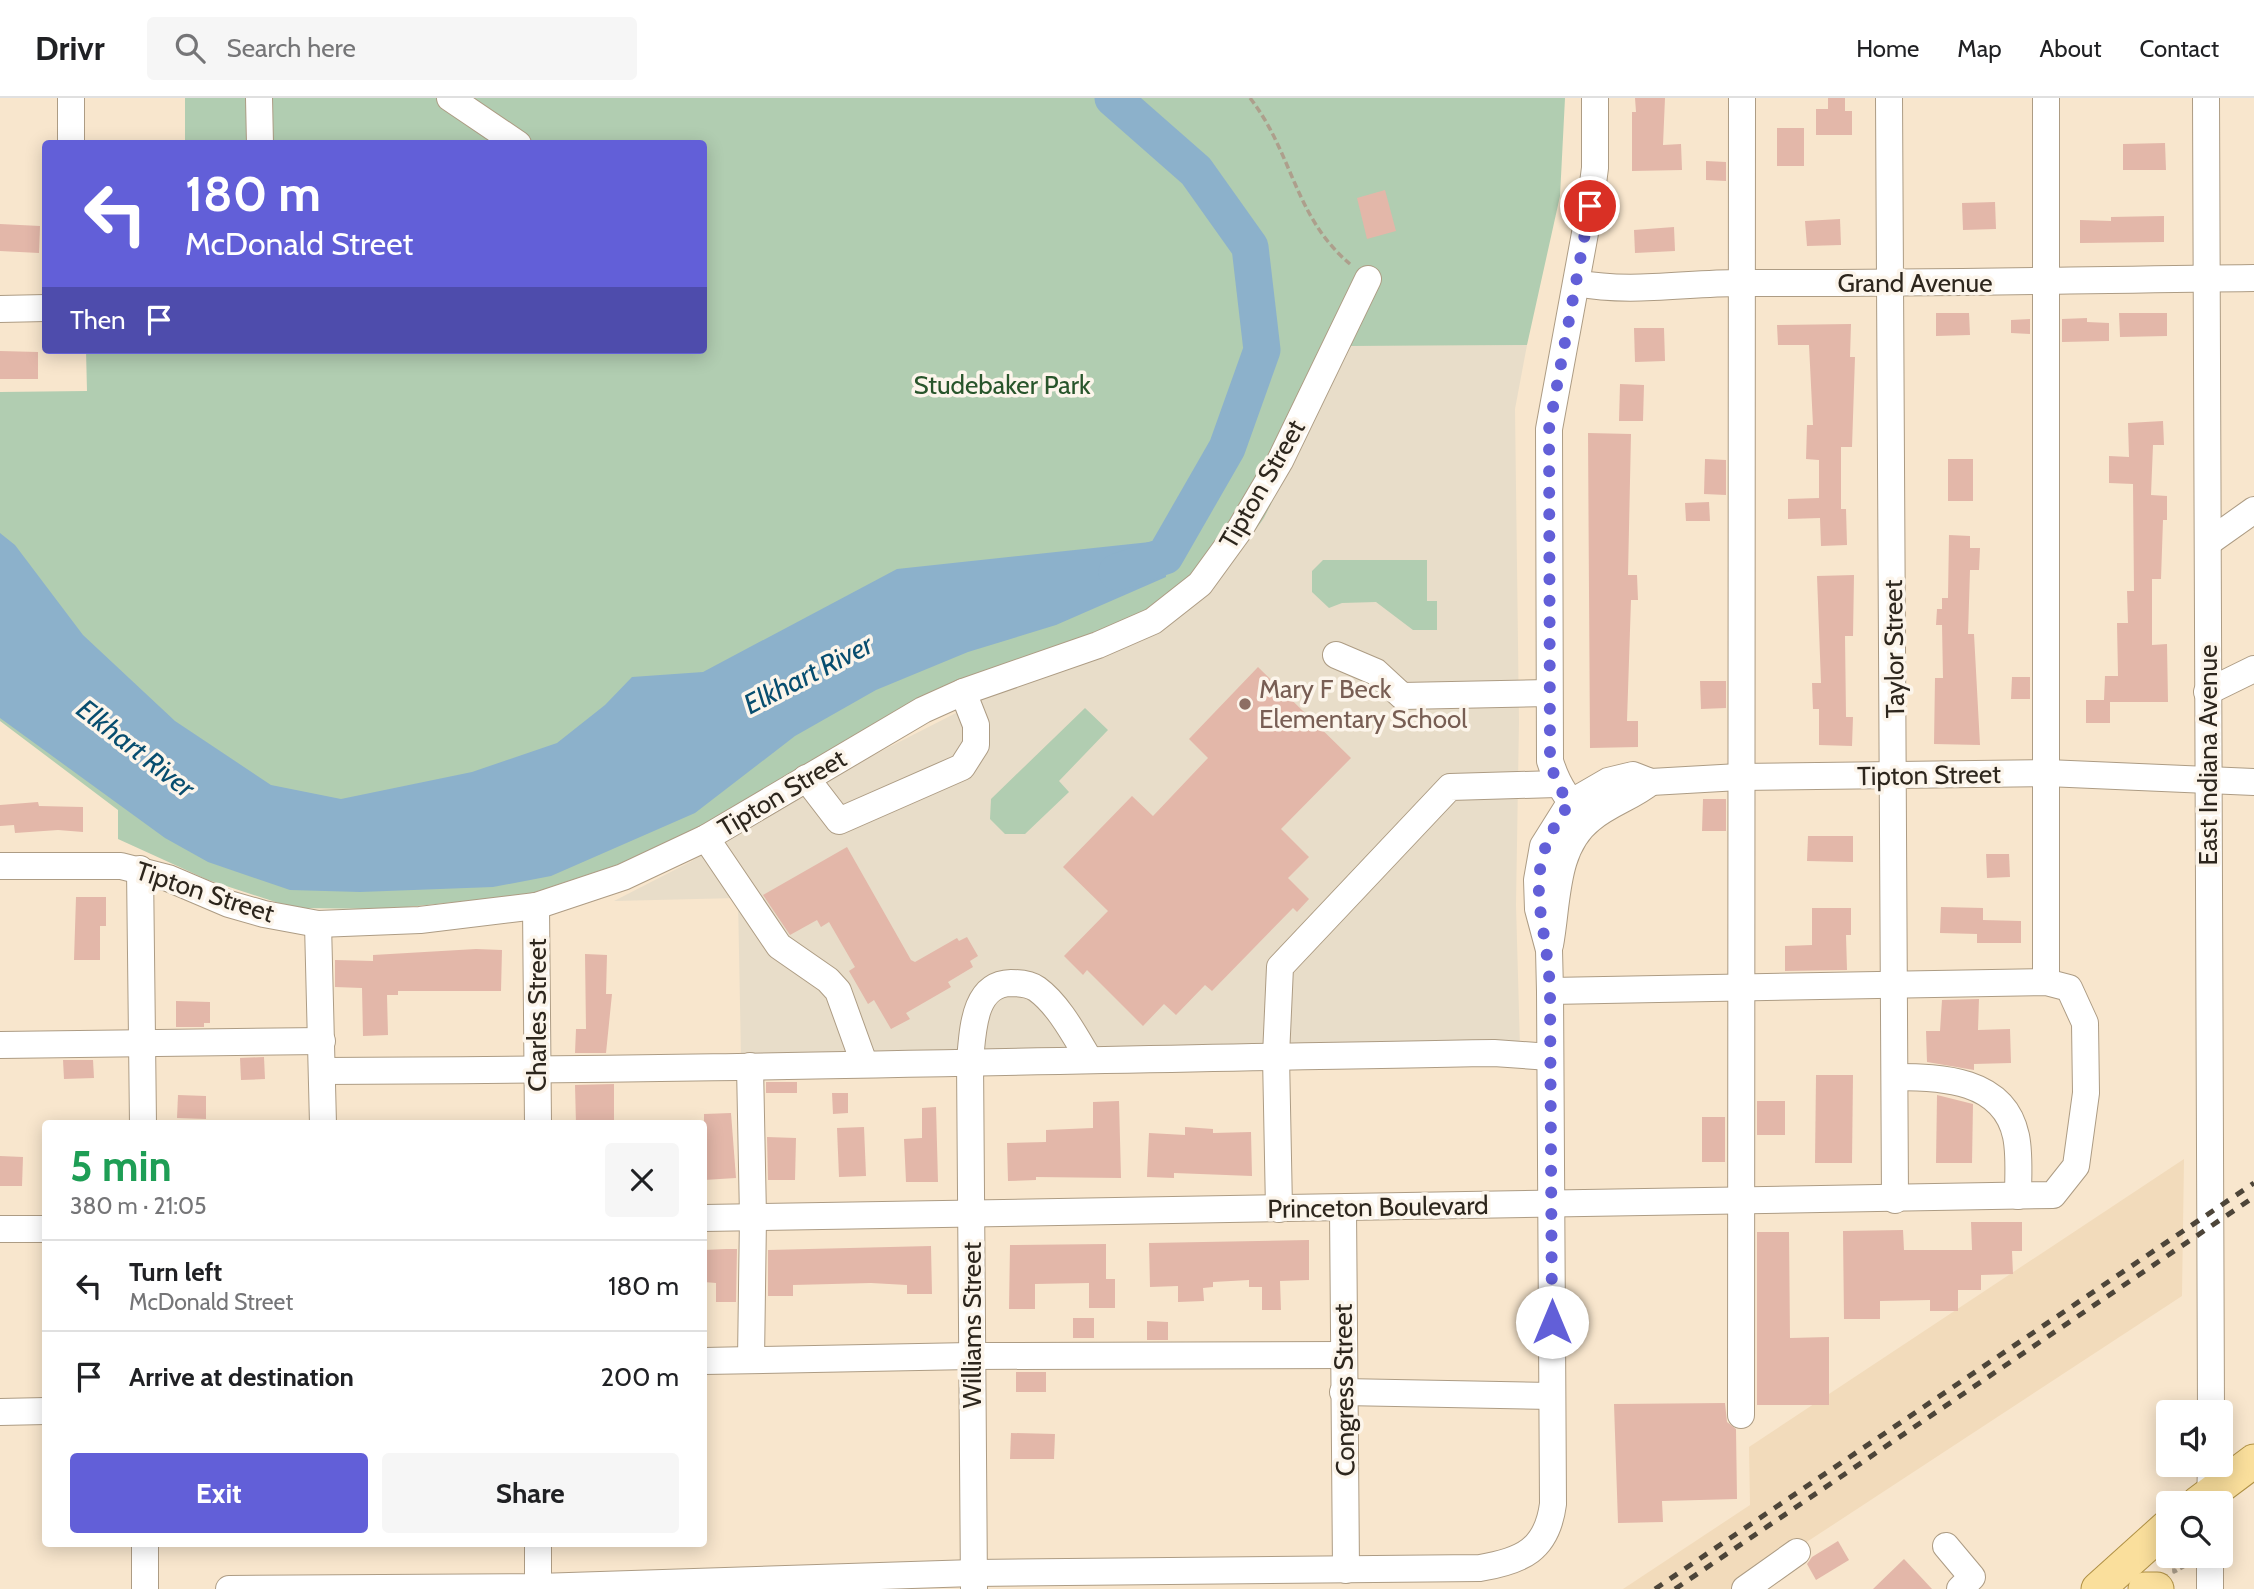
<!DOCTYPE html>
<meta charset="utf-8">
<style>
:root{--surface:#fff;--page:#f6f6f6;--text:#202124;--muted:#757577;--line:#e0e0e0;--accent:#625fd8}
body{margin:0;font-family:Cabin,sans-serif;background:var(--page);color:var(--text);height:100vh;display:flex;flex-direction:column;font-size:26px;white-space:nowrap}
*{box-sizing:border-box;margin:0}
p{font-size:23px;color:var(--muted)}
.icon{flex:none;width:38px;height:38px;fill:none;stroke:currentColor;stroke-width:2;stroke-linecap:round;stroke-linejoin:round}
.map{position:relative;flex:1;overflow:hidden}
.details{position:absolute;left:42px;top:1022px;width:665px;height:427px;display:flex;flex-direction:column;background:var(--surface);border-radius:7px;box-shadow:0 4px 18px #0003}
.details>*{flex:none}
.banner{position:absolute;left:42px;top:42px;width:665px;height:214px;border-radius:7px;box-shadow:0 4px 18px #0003;background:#625fd8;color:#fff;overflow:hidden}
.buttons{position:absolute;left:2156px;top:1302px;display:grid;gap:14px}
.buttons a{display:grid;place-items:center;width:77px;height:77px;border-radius:7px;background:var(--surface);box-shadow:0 4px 18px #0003;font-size:35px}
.pin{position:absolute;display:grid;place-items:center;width:60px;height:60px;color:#fff;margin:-30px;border:4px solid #fff;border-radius:50%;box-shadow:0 2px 7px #0007}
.me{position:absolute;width:77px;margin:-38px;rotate:0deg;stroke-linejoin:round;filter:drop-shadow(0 0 5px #0008)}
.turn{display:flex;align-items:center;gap:24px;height:147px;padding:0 28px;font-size:32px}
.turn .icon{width:91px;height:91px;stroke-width:2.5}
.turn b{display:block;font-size:49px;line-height:60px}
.then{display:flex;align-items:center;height:66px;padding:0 28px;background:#0003;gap:14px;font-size:26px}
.round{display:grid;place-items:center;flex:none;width:74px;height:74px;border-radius:7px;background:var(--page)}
.headline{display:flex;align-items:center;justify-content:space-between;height:119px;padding:0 28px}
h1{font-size:42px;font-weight:700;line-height:52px;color:#1e9e55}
.cta{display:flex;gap:14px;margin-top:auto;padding:14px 28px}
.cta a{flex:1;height:80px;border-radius:7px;background:var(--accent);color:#fff;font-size:28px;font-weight:700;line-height:80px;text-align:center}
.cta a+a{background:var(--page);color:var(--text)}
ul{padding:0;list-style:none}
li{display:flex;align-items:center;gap:21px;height:91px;padding:0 28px;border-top:2px solid var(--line)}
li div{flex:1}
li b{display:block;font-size:26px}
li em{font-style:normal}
header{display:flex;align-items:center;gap:42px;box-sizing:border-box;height:98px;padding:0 35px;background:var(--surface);border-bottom:2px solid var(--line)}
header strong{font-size:33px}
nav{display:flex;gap:38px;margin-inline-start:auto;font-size:24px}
.search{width:490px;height:63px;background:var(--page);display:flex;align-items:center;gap:18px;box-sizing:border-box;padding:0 24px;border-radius:7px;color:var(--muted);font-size:26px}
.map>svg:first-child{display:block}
.built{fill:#f2dbbb}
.education{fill:#e8ddc9}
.green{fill:#b1cdb1}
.water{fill:#8cb1cb}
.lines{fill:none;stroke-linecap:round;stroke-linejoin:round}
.river{stroke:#8cb1cb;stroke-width:37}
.building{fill:#e3b7a9}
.minor-casing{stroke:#ad9c84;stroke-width:28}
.major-casing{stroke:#b09145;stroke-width:35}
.path{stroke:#ad9f8c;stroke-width:3.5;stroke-dasharray:7 3.5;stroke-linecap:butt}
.minor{stroke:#fff;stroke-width:26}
.major{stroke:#fadf9c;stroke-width:33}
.rail{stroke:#4d4539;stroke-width:5;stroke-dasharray:9 9;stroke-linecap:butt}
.route{stroke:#625fd8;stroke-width:12;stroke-dasharray:0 21.6}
.education-dot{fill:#8d6e63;stroke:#fcf5eb;stroke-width:2.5}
.labels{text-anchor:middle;stroke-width:7;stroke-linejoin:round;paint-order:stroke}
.street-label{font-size:26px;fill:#2d261d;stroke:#fcf5eb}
.park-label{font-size:26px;fill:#28552b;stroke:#fcf5eb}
.education-label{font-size:26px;fill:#785e54;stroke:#fcf5eb;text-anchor:start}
.water-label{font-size:28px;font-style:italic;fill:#074d6f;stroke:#fcf5eb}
</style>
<header>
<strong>Drivr</strong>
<div class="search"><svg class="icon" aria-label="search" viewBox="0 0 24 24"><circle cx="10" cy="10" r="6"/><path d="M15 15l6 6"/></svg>Search here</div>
<nav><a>Home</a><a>Map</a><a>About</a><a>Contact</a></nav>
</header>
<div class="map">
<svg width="2254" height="1491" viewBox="0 0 2254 1491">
<rect width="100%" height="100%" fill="#f8e6cd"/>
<polygon class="built" points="2184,1061 2182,1198 1735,1491 1623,1491 1750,1407 1749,1349"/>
<polygon class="education" points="1527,247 1515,311 1519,624 1516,807 1520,949 741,959 738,800 614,803 690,764 856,666 1001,592 1264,420 1350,248"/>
<g class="green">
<polygon points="185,0 1565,0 1560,98 1527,247 1350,248 1264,420 1224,475 1173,524 993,575 711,726 617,770 534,796 388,811 294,810 208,782 118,741 118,712 0,623 0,294 87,293 86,252 704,252 704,46 185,45"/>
<polygon points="1323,462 1427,462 1427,503 1437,503 1437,532 1413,532 1376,504 1342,505 1329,510 1312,494 1312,473"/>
<polygon points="1085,610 1108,632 1059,683 1069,694 1025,736 1005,736 990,721 991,701"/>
</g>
<polygon class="water" points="0,435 15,447 83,537 175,623 271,687 341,701 472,674 557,645 605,607 632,579 703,574 897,471 1150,444 1165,458 1166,479 1056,527 968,554 876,592 795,638 695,715 551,778 493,789 360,794 290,792 208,764 165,740 0,620"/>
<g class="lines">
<polyline class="river" points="1113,0 1196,73 1250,149 1262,252 1227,350 1165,458 1117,474"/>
</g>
<g class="building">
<polygon points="1635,0 1665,0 1663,47 1681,46 1682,72 1632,73 1632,14 1636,14"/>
<polygon points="1828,0 1845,0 1845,13 1852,13 1852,37 1816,37 1816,11 1828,11"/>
<rect x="1777" y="30" width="27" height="38"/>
<polygon points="2165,45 2166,72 2123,72 2123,46"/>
<polygon points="1706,63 1726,64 1726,83 1706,82"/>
<polygon points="1385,92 1396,133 1367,141 1357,100"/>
<polygon points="1995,104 1996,131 1963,132 1962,105"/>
<polygon points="2164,118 2164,144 2080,145 2080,122 2111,123 2111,119"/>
<polygon points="1840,121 1841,147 1807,148 1805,123"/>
<polygon points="0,126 40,128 39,155 0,153"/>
<polygon points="1674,129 1675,153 1635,155 1634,132"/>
<polygon points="1936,215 1969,215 1970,237 1936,238"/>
<polygon points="2119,215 2167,215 2167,238 2120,239"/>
<polygon points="2087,220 2087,224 2109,225 2109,243 2062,244 2062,221"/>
<polygon points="2030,221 2030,236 2011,235 2011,222"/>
<polygon points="1851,226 1850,259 1855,259 1852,349 1841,349 1841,411 1846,411 1847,447 1821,448 1820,420 1788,421 1788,401 1819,400 1819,362 1806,361 1807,327 1813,327 1809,247 1778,247 1777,227"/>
<polygon points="1634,230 1664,230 1665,263 1635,264"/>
<polygon points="0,253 38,254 38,281 0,281"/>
<polygon points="1620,286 1644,287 1643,323 1619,323"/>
<polygon points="2163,323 2164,347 2153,347 2151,397 2167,398 2167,422 2163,422 2161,481 2152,481 2152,547 2167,546 2168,604 2110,604 2110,625 2086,625 2086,602 2104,602 2105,578 2118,578 2117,525 2128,525 2127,493 2134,493 2133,386 2109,385 2109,358 2129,359 2128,325"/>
<polygon points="1588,335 1631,336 1628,477 1637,477 1638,502 1631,502 1627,623 1638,623 1638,649 1590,650"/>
<polygon points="1705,361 1726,362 1726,397 1704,396"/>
<rect x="1948" y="361" width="25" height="42"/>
<polygon points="1709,404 1710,423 1686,423 1685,405"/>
<polygon points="1949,437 1970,438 1970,450 1980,450 1979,472 1970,472 1968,536 1974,536 1980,647 1934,646 1935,580 1943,580 1942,527 1936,527 1937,511 1942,511 1942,500 1948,500"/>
<polygon points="1854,477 1853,538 1845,538 1846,619 1853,619 1852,648 1819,647 1819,611 1813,611 1812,585 1821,585 1817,478"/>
<polygon points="1258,569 1351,660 1281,731 1309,759 1288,780 1309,801 1297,814 1293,810 1212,893 1205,887 1176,917 1164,906 1143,928 1087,872 1083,877 1064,858 1108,813 1063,769 1132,698 1153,718 1208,660 1189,641"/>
<polygon points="2012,579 2030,579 2030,601 2011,601"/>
<polygon points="1700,583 1726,583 1726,610 1701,611"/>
<polygon points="1703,701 1726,701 1726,733 1702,733"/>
<polygon points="38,704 39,708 83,709 83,734 58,732 15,735 14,727 0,728 0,707"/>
<polygon points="1808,738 1853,738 1853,764 1807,763"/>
<polygon points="847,749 911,862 915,864 957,840 959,843 967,839 978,858 970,863 973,869 948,884 951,889 906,915 910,921 891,931 874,902 868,906 849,873 855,869 829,824 821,829 817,822 790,837 763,797"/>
<polygon points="1986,756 2009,756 2010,779 1987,780"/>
<polygon points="76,799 106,799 106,828 100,828 100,862 74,862"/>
<polygon points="1941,809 1983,810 1983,822 2021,823 2021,845 1977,845 1977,836 1940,835"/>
<polygon points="1812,810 1851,810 1851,837 1846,837 1847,872 1785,873 1785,848 1812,847"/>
<polygon points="476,851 502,852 501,893 398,893 398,897 387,897 388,937 363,938 362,890 335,889 335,862 373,863 373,857"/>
<polygon points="585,856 607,857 606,896 612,896 606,955 575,955 576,931 586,931"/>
<polygon points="1979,901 1978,932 2010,931 2011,965 1974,966 1974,972 1927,964 1926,933 1940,933 1942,902"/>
<polygon points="176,903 210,904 210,925 204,925 204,929 176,929"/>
<polygon points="264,959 265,981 241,982 240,960"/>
<polygon points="63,962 93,962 94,980 64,981"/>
<polygon points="1816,977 1853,977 1852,1065 1815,1065"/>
<rect x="766" y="984" width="31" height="11"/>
<polygon points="614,986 614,1026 576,1026 575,987"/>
<polygon points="832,995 848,995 848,1015 833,1016"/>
<polygon points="178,997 206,998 206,1021 177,1020"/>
<polygon points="1937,997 1973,1006 1972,1065 1936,1065"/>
<polygon points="1119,1003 1121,1080 1036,1079 1036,1082 1008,1083 1007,1045 1046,1044 1046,1032 1093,1030 1093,1004"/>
<rect x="1757" y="1003" width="28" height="34"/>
<polygon points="936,1009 938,1084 906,1084 904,1041 922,1040 922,1010"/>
<polygon points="731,1015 736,1080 704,1082 704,1016"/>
<rect x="1702" y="1019" width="23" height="45"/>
<polygon points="864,1029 866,1078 839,1079 837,1030"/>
<polygon points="1185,1029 1213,1031 1213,1035 1251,1034 1252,1078 1174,1075 1174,1080 1147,1079 1149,1035 1185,1037"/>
<polygon points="767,1039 796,1040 795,1082 768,1082"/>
<polygon points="0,1058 23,1059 22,1088 0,1088"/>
<polygon points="1971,1124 2022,1124 2022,1153 2012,1153 2013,1176 1981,1177 1981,1192 1958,1192 1958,1213 1930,1213 1930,1202 1880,1203 1880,1221 1844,1221 1843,1133 1903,1132 1904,1152 1972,1152"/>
<polygon points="1757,1134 1789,1134 1790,1240 1829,1239 1829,1307 1757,1307"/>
<polygon points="1309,1142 1309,1182 1280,1183 1281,1212 1262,1212 1262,1189 1249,1189 1249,1182 1213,1184 1213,1189 1203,1190 1204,1203 1178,1204 1178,1188 1150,1189 1149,1145"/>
<polygon points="1106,1146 1106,1181 1115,1181 1115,1210 1089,1210 1089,1185 1035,1186 1035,1211 1009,1211 1010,1147"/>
<polygon points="931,1148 932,1196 907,1196 907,1187 871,1185 793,1187 793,1198 768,1198 768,1152"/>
<polygon points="726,1151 737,1151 736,1204 716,1204 716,1185 704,1184 704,1152"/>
<rect x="1073" y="1220" width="21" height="20"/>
<polygon points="1147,1223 1168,1224 1168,1242 1147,1242"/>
<rect x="1016" y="1274" width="30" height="20"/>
<polygon points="1725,1305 1727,1324 1736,1331 1737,1401 1662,1403 1663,1424 1618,1425 1614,1306"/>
<polygon points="1011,1335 1055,1336 1054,1361 1010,1361"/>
<polygon points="1838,1443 1849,1462 1816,1482 1807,1466 1812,1459"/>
<polygon points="1904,1461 1932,1491 1873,1491"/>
</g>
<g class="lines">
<g class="minor-casing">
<g id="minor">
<polyline points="71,0 71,46"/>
<polyline points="259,0 260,46"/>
<polyline points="450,0 518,46"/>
<polyline points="1889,0 1895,1102"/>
<polyline points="2046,0 2046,884"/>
<polyline points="2206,0 2211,1314"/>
<path d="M1577,185C1632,196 1690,184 1746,185C1915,186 2085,182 2254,180"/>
<polyline points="0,211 46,210"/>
<polyline points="2209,444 2254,412"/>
<polyline points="1336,557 1376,574 1402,598 1549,595"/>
<polyline points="2207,594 2254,571"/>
<polyline points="806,680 839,723 962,669 976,647 976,627 963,594"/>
<path d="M1589,722C1569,704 1558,689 1550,663L1549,331L1590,108L1595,70V0"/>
<polyline points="706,740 779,848 828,882 838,893 864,965"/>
<polyline points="0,768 121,768 168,780 229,806 264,816 318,826 420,822 536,808 623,779 706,740 923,612 963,594 1098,547 1153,523 1200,486 1240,431 1280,363 1368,181"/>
<polyline points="140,771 143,1026"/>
<polyline points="536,808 538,1026"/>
<polyline points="318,826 323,1026"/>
<path d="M1550,847C1558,805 1554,750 1591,721C1610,705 1633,699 1651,684"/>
<polyline points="0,947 322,943"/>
<polyline points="750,968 753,1119 751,1262"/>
<path d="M322,973C713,972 1104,961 1494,955L1550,959"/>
<path d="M1895,979C1941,979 2004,981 2016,1038C2020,1057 2018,1079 2018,1098"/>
<polyline points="1279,1111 1276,958 1280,869 1450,689 1557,686"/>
<polyline points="1343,1111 1346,1472"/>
<polyline points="704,1120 2053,1097 2076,1068 2086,995 2085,925 2069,890 2046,884 1550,893"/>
<polyline points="0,1131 46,1131"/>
<polyline points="704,1263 971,1258 1343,1257"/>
<polyline points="1343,1294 1552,1298"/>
<polyline points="0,1314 46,1313"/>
<polyline points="1741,1317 1742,0"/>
<polyline points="2210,1405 2211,1367"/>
<polyline points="538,1446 538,1491"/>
<polyline points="1946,1448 1972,1479 1960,1491"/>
<polyline points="145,1491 145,1446"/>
<path d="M229,1491L538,1489L974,1475L1480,1470C1522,1463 1547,1452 1553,1406L1550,893L1549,852L1538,811L1537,782L1543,748L1570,705L1608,683L1633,677L1651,684L1739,679L2047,675L2254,684"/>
<path d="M974,1491L970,962C973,933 973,886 1011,885C1020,885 1030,886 1037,891C1059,907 1075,938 1089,961"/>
<polyline points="1745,1491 1797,1454"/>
<polyline points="2210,1491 2210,1458"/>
</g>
</g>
<g class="major-casing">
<g id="major">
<polyline points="2198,1405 2254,1363"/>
<polyline points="2098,1491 2168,1428"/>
<polyline points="2145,1491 2157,1491"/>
</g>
</g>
<g class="path">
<path d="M1250,0C1293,55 1294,119 1350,166"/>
<polyline points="2173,1460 2174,1474 2185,1468"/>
</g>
<use href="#minor" class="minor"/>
<use href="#major" class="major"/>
<g class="rail">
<polyline points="1655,1491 2254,1085"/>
<polyline points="1675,1491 2254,1099"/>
</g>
</g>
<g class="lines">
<path class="route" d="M1552,1224L1550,893C1547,815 1517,776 1570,705L1557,687L1550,663L1549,331L1590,108"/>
</g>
<circle class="education-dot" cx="1245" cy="606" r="7"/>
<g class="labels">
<g class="street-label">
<text x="1915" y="194">Grand Avenue</text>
<text transform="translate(1262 386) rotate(-60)" y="9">Tipton Street</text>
<text transform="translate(1894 551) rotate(-91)" y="9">Taylor Street</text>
<text transform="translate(2208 657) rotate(-90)" y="9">East Indiana Avenue</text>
<text transform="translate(1929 677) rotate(-1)" y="9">Tipton Street</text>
<text transform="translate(782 695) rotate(-31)" y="9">Tipton Street</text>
<text transform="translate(205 794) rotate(18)" y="9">Tipton Street</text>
<text transform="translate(537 917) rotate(-90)" y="9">Charles Street</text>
<text transform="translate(1378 1109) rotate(-1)" y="9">Princeton Boulevard</text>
<text transform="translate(972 1227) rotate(-90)" y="9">Williams Street</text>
<text transform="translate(1344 1292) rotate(-91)" y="9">Congress Street</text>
</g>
<g class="park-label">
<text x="1002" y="296">Studebaker Park</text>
</g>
<g class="education-label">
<text x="1259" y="600">Mary F Beck<tspan x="1259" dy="30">Elementary School</tspan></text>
</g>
<g class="water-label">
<text transform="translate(808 576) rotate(-27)" y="10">Elkhart River</text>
<text transform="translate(136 650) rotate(38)" y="10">Elkhart River</text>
</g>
</g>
</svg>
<div class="buttons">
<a><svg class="icon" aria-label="sound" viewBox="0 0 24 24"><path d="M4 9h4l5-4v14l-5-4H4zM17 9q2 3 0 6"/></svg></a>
<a><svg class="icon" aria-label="search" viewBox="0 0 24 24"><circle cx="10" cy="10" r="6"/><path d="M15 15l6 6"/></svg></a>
</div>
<div class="pin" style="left:1590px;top:108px;background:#d93025"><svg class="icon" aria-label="arrive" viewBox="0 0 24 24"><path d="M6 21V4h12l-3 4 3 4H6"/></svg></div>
<svg class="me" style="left:1552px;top:1224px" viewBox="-20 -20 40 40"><circle r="19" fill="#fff"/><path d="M0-13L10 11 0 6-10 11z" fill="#625fd8"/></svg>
<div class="banner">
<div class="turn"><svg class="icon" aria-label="left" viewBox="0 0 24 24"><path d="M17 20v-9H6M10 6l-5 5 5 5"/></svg><div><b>180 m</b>McDonald Street</div></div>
<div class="then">Then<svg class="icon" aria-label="arrive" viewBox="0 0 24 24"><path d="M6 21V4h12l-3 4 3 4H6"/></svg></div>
</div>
<section class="details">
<div class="headline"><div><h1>5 min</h1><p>380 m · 21:05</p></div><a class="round"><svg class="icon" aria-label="close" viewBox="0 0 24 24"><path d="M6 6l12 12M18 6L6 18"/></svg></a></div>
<ul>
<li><svg class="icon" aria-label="left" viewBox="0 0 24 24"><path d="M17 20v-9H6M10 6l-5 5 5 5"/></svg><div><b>Turn left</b><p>McDonald Street</p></div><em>180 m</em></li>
<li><svg class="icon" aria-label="arrive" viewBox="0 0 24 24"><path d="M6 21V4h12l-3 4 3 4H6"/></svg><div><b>Arrive at destination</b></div><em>200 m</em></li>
</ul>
<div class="cta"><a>Exit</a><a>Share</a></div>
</section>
</div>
